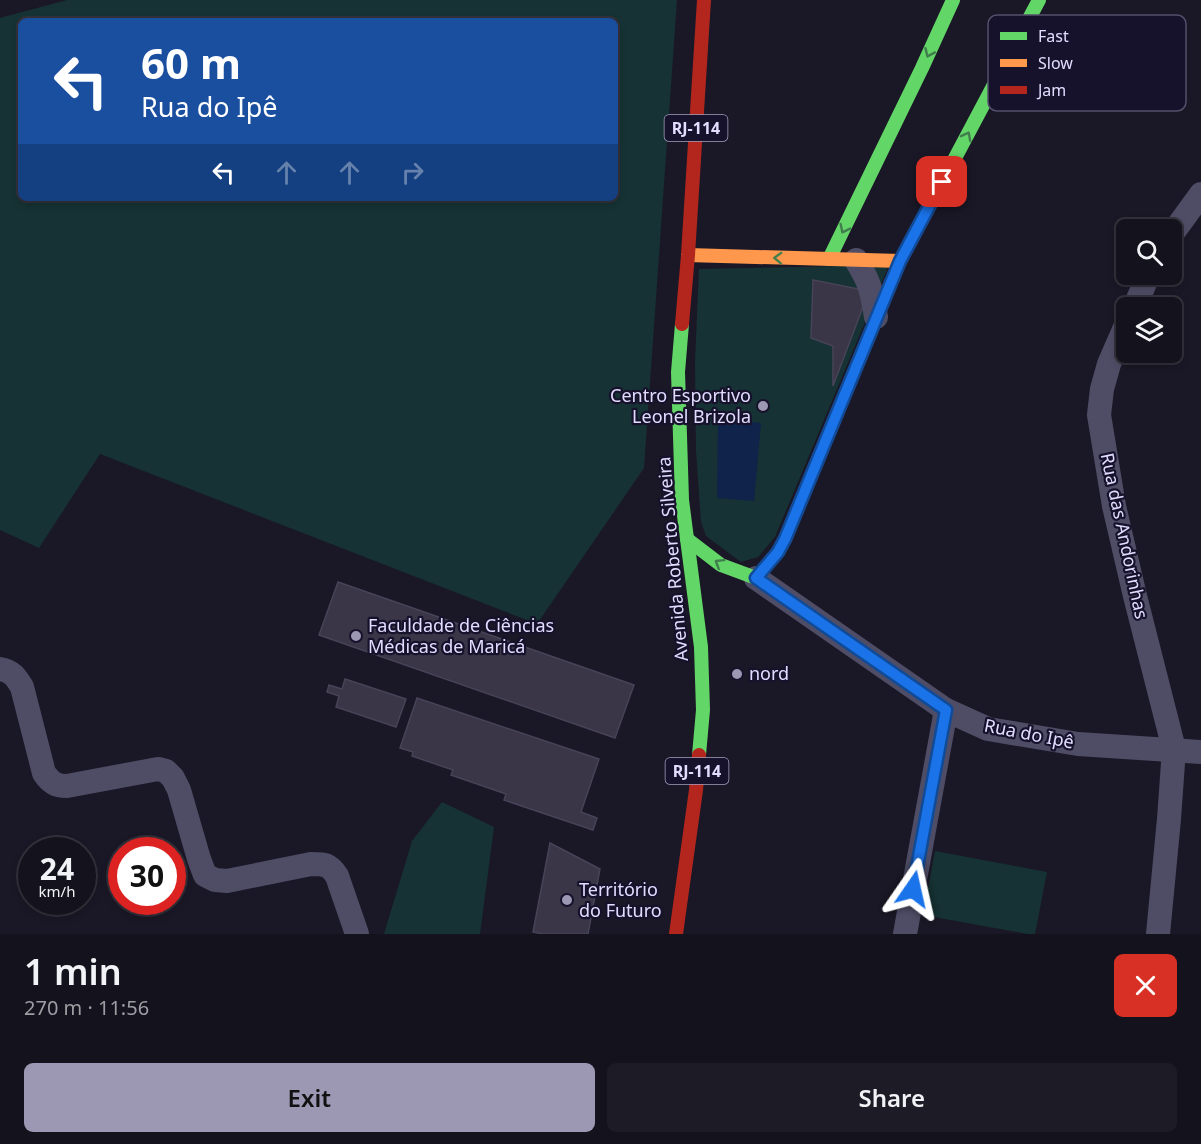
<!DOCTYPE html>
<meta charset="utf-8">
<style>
:root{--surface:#14121c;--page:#1d1b25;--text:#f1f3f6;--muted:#9d9ea3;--line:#33323b;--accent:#9c98b3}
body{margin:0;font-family:"Noto Sans",sans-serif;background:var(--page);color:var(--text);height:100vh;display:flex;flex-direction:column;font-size:22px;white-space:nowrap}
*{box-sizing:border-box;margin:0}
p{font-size:20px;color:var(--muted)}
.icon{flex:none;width:33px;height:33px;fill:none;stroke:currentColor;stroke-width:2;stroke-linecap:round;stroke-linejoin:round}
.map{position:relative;height:934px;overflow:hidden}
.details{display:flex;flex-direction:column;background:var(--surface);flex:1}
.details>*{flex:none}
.top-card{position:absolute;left:18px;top:18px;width:600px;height:183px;border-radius:9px;box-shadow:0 3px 9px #0003,0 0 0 2px var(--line);background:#1a4fa0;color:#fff;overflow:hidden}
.fabs{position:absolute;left:1116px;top:219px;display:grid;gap:12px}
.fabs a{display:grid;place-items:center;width:66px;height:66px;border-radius:9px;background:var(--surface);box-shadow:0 3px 9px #0003,0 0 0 2px var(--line);font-size:30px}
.speed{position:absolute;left:18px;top:837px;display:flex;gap:12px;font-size:30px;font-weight:700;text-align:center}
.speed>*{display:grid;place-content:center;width:78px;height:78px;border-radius:50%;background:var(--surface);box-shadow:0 3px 9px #0003,0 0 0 2px var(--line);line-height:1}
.speed small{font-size:15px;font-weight:400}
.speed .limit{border:9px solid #d22;background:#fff;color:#111}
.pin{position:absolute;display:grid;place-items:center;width:51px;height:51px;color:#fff;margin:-26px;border-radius:12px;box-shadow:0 3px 9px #0006}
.me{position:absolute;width:66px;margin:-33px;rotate:11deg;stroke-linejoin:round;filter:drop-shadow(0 0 4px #0008)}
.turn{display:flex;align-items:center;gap:21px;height:126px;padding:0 24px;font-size:27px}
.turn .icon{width:78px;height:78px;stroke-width:2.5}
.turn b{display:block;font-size:42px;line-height:51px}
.lanes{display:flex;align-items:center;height:57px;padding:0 24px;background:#0003;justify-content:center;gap:30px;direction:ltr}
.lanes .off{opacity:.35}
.round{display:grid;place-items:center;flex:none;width:63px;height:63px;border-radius:9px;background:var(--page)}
.summary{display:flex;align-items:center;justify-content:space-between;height:102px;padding:0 24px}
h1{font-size:36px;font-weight:600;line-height:45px}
.primary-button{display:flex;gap:12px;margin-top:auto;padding:12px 24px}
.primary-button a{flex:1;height:69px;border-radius:9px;background:var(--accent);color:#111;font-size:24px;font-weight:600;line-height:69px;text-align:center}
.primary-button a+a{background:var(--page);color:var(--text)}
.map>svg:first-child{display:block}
.green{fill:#163234;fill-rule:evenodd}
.water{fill:#0f234b}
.building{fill:#3a3647;stroke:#474358;stroke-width:1.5}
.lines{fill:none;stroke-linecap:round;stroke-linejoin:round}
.street{stroke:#4f4d66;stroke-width:24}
.fast{stroke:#63d668;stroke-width:14}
.slow{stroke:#ff974d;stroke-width:14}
.jam{stroke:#b3261e;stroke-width:14}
.oneway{stroke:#417e4d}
.route-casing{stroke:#114b97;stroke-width:15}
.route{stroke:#1a73e8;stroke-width:10}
.poi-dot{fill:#9c98b3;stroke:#17122c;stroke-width:2}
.labels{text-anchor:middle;stroke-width:4.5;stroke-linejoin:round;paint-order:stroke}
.shield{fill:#17122c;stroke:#a5a0c0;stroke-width:1.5}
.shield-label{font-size:16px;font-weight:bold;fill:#e2ddff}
.poi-label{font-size:18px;fill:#e2ddff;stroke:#17122c;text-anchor:start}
.street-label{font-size:18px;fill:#e2ddff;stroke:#17122c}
.key{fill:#17122c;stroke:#544f6b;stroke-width:1.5}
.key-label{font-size:16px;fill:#e2ddff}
</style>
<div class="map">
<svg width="1201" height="934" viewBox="0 0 1201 934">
<rect width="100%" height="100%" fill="#1a1826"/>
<g class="green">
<path d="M67,0H677L644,468L537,624L100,454L39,548L0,530V18ZM21,21H615V198H21Z"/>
<polygon points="889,265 775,537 758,557 741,562 706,536 701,522 696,451 695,361 699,269"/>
<polygon points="442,802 494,827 480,934 384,934 412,841"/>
<polygon points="935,851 1047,872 1035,934 1028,934 923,915"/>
</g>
<polygon class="water" points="718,419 761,423 754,501 717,498"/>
<g class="building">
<polygon points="813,280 869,291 833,386 833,346 811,338"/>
<polygon points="338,582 634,685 615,738 319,635"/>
<polygon points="345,679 406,699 396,727 336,707 339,696 327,692 329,685 342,689"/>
<polygon points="417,698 599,759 581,812 597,818 593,830 504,800 506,794 451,775 453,770 412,756 413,752 400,748"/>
<polygon points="550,843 600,869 588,934 543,934 533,932"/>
</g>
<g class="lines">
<g class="street">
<polyline points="1172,234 1201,194"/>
<path d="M856,260C870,282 872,292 876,317"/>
<polyline points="1134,308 1149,274"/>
<polyline points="1126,325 1109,364 1102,389 1099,415 1114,506 1135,596 1174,749 1169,819 1158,934"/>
<polyline points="756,578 946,710 988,729 1078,744 1201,752"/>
<path d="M0,669C12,671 16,677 22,687L44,773C51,783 56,786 67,786L158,769L166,771L173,778L179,790L199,859L205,875L215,880L227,881L311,864C325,864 329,864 337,876L357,934"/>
<polyline points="905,934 946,710"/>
</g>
<g class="fast">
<polyline points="929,207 1039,0"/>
<polyline points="829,259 922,68 953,0"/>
<polyline points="682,324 678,372 682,500 701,647 703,710 699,755"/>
<polyline points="687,539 721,565 756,578"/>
</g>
<polyline class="slow" points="688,255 900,261"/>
<g class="jam">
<polyline points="682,324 688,255 704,0"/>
<polyline points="756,578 778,552 785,539 900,261 929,207"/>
<polyline points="676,934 696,790 699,755"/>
</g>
</g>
<defs><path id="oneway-chevron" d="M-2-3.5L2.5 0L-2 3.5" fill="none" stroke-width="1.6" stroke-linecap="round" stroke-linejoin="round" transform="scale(1.5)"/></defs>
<g class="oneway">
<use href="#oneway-chevron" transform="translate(929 53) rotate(114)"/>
<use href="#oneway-chevron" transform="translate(967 136) rotate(-62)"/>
<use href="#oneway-chevron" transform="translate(844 229) rotate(116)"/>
<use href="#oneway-chevron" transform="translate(778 258) rotate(-178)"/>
<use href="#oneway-chevron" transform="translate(719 563) rotate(-148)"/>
</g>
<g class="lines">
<g class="route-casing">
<polyline id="route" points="913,889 946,710 756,578 778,552 785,539 900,261 942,182"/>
</g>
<use href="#route" class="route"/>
</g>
<g class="poi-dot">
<circle cx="763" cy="406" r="6"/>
<circle cx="356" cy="636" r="6"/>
<circle cx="737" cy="674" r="6"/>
<circle cx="567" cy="900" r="6"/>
</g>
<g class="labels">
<g class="shield">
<rect x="664.5" y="115" width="63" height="26" rx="4.5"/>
<rect x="665.5" y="758" width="63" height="26" rx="4.5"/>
</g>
<g class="shield-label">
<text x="696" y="134">RJ-114</text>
<text x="697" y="777">RJ-114</text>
</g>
<g class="poi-label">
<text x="751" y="402" text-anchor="end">Centro Esportivo<tspan x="751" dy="21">Leonel Brizola</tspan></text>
<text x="368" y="632">Faculdade de Ciências<tspan x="368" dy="21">Médicas de Maricá</tspan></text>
<text x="749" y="680">nord</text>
<text x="579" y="896">Território<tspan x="579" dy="21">do Futuro</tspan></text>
</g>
<g class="street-label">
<text transform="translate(1124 536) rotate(78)" y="6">Rua das Andorinhas</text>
<text transform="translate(673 559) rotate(-95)" y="6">Avenida Roberto Silveira</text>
<text transform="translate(1029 734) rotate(11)" y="6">Rua do Ipê</text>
</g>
</g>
<rect x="988" y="15" width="198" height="96" rx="9" class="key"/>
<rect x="1000" y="32" width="27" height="8" fill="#63d668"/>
<rect x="1000" y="59" width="27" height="8" fill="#ff974d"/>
<rect x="1000" y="86" width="27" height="8" fill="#b3261e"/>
<g class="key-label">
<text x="1038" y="42">Fast</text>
<text x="1038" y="69">Slow</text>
<text x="1038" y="96">Jam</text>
</g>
</svg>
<div class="fabs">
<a><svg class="icon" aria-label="search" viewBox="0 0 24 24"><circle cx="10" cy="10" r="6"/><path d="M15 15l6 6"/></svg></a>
<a><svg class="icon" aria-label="layers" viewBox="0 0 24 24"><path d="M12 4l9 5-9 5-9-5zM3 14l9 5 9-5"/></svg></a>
</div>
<div class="speed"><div>24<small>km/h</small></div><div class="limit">30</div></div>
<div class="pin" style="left:942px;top:182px;background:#d93025"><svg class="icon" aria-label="arrive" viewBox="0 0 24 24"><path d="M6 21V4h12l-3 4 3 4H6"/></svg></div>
<svg class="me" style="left:913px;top:889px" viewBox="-20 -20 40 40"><path d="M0-17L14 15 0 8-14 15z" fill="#1a73e8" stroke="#fff" stroke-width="4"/></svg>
<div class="top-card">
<div class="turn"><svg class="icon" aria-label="left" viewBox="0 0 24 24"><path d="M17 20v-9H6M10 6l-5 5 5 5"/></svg><div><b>60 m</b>Rua do Ipê</div></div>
<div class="lanes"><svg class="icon" aria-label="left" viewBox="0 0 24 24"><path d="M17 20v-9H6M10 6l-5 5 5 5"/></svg><svg class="icon off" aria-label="ahead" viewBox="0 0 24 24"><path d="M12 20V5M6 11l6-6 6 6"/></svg><svg class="icon off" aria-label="ahead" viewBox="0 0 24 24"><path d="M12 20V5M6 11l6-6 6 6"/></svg><svg class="icon off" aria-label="right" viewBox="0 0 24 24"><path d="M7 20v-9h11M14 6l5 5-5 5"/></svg></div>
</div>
</div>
<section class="details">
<div class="summary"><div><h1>1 min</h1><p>270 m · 11:56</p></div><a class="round" style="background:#d93025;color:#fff"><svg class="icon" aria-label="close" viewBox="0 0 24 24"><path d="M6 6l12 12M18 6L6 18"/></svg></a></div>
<div class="primary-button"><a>Exit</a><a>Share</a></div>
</section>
